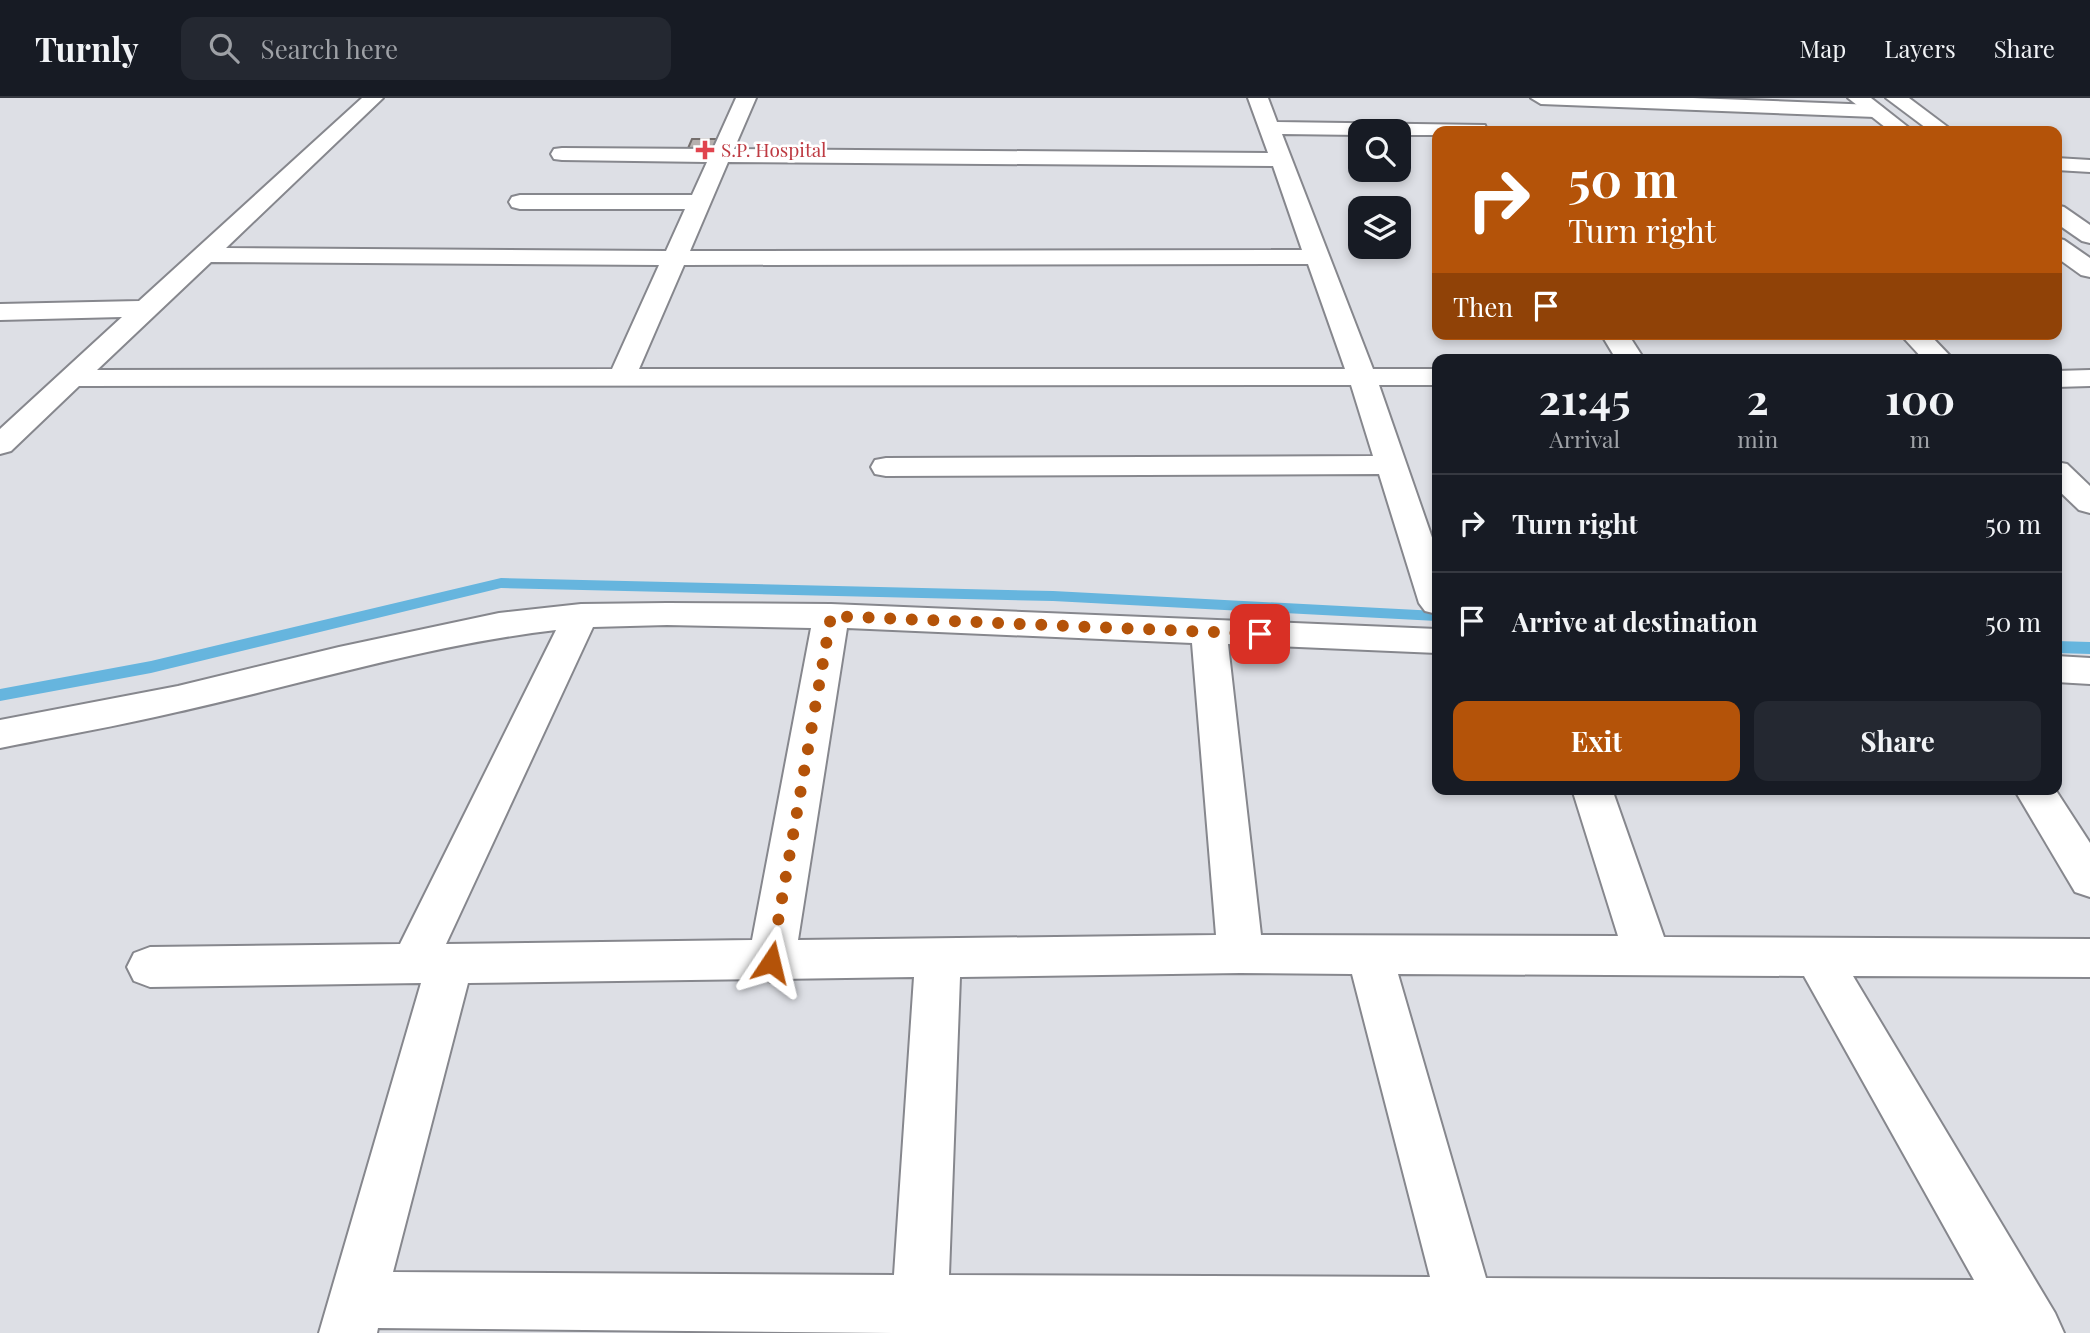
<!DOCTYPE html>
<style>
:root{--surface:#171b24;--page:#242831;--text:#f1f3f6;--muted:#9ea1a6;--line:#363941;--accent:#b45309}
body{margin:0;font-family:"Playfair Display",serif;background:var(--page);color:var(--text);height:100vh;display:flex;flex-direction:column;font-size:26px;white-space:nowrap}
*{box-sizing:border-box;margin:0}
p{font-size:23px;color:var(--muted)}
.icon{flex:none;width:38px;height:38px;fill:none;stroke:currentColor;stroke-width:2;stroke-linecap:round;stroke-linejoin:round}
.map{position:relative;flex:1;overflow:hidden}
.drawer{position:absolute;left:1432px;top:256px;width:630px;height:441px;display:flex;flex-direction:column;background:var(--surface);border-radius:14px;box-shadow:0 4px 10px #0003}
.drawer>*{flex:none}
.hud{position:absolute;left:1432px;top:28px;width:630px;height:214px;border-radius:14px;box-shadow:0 4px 10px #0003;background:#b45309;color:#fff;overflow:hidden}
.tools{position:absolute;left:1348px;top:21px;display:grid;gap:14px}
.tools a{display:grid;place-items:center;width:63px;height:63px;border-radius:14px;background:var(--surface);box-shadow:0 4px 10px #0003;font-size:35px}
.pin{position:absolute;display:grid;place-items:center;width:60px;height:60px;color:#fff;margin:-30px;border-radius:14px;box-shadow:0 4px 10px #0006}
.me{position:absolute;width:77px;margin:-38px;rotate:10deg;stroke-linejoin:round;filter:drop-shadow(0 0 5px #0008)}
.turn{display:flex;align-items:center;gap:24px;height:147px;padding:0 21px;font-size:32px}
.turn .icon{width:91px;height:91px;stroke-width:2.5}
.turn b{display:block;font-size:49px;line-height:60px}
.then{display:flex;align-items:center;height:66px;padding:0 21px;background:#0003;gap:14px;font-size:26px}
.eta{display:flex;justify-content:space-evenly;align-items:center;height:119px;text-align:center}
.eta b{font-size:42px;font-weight:700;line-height:49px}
.primary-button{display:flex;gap:14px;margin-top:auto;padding:14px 21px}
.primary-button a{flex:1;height:80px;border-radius:14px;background:var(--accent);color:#fff;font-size:28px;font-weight:700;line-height:80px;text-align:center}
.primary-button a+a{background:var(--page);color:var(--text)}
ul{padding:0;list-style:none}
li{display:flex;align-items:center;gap:21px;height:98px;padding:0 21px;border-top:2px solid var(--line)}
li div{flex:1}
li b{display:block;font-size:26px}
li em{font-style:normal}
header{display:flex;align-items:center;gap:42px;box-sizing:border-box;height:98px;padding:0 35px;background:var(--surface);border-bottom:2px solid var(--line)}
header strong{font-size:33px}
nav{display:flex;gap:38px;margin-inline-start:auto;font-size:24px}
.search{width:490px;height:63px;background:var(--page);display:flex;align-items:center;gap:18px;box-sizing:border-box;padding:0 24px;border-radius:14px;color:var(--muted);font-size:26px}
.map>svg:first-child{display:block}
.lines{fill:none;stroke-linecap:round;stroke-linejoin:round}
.stream{fill:#66b5de;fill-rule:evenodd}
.building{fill:#b6b0ae;stroke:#746e6c;stroke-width:2}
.minor-casing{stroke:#86878d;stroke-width:4}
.highway-casing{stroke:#86878d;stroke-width:4}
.minor{fill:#fff;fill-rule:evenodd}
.highway{fill:#fff;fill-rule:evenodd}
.route{stroke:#b45309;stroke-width:12;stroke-dasharray:0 21.6}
.health-dot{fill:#e0444e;stroke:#fff;stroke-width:2.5}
.labels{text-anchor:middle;stroke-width:5;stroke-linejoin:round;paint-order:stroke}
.far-health-label{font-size:19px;fill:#be3a42;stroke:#fff;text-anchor:start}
</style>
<header>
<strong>Turnly</strong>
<div class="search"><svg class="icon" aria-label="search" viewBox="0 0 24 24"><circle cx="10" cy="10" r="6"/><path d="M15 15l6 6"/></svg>Search here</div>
<nav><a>Map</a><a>Layers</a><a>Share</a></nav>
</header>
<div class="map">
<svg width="2090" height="1235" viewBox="0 0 2090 1235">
<rect width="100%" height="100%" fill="#dddfe5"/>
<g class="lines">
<g class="stream">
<polygon points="501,480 1053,493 1437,513 1437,523 1053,503 501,490 151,575 0,603 0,591 151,563"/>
<polygon points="2056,543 2090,544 2090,556 2056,555"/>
</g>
</g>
<polygon class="building" points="692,41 719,41 713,55 686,55"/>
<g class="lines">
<g class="minor-casing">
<g id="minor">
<path d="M362,0H383L226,150L666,153L685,111H520L512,109L509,104L512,99L520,97H692L707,64L562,62L554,61L551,56L554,51L562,50L713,51L736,0H756L734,51L1268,55L1248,0H1268L1277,24L1485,27L1487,33H1437V37H1398V33H1360V37L1282,36L1373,271H1437V287H1379L1437,454V516L1425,513L1419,505L1379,376L886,378L875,376L871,369L875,362L886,360L1373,358L1351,287L79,288L11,353L0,356V331L122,219L0,222V206L139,203ZM728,64L1273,68L1302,152L690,153ZM211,164L659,167L612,271L97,272ZM1308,166L1345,271H639L684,167Z"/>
<polygon points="1531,0 1693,0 1875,7 1882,9 1885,13 1882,17 1875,19 1541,6"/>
<polygon points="2056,60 2090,62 2090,74 2056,72"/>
<polygon points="1601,236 1628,236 1644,261 1616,261"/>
<polygon points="1900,236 1929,236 1953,261 1923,261"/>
<polygon points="2090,272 2090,288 2056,289 2056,273"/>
<polygon points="2056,364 2067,366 2090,388 2090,415 2079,412 2056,390"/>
<path d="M667,505L831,506L1437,531V555L1228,546L1261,837L1618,838L1572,691H1612L1664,839L2090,841V879L1853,878L2055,1215L2064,1235H892L378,1230L377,1235H319L421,885L150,889L134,883L127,869L134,855L150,849L400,846L556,532C427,547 304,586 177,614C118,628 59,638 0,650V622L178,588L339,549L499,515L581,506ZM667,527L811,530L752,842L446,846L593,529ZM847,530L1192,545L1216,837L798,842ZM1240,875L1352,876L1430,1179L949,1177L960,879ZM1398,876L1804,878L1974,1182L1486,1180ZM914,879L894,1177L393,1174L468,885L764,881L771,884L778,881Z"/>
<polygon points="2056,558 2090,560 2090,586 2056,584"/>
<polygon points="2014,691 2055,691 2090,745 2090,799 2075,794"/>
</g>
</g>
<g class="highway-casing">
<g id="highway">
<polygon points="1848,0 1871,0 1913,33 1890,33"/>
<polygon points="1886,0 1909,0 1953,33 1930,33"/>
<polygon points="2056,107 2064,109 2090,127 2090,145 2082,143 2056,125"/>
<polygon points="2056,140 2064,142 2090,160 2090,179 2081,177 2056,159"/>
</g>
</g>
<use href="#minor" class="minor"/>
<use href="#highway" class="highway"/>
</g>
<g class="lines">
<polyline class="route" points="771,864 831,518 1260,536"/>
</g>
<path class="health-dot" d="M701.5 41.5h7v7h7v7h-7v7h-7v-7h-7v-7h7z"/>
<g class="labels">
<g class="far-health-label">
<text x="721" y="59">S.P. Hospital</text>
</g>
</g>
</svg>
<div class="tools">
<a><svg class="icon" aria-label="search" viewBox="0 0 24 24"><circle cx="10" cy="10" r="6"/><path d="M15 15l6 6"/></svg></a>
<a><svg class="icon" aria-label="layers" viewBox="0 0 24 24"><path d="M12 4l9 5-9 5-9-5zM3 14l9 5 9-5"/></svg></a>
</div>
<div class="pin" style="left:1260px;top:536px;background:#d93025"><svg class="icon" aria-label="arrive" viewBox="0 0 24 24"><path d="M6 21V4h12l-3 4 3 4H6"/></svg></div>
<svg class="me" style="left:771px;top:864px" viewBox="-20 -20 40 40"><path d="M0-17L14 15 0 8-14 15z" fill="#b45309" stroke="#fff" stroke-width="4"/></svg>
<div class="hud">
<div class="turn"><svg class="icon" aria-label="right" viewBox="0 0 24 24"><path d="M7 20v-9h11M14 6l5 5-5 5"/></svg><div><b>50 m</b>Turn right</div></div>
<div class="then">Then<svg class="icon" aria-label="arrive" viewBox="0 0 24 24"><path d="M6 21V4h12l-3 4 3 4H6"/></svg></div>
</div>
<section class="drawer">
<div class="eta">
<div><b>21:45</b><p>Arrival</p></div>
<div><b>2</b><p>min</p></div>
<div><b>100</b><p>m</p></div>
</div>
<ul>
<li><svg class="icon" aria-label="right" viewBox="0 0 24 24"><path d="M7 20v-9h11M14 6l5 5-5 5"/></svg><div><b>Turn right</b></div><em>50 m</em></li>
<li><svg class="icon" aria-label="arrive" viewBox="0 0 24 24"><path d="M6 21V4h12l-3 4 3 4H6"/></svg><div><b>Arrive at destination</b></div><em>50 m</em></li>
</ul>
<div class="primary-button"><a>Exit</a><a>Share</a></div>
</section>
</div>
